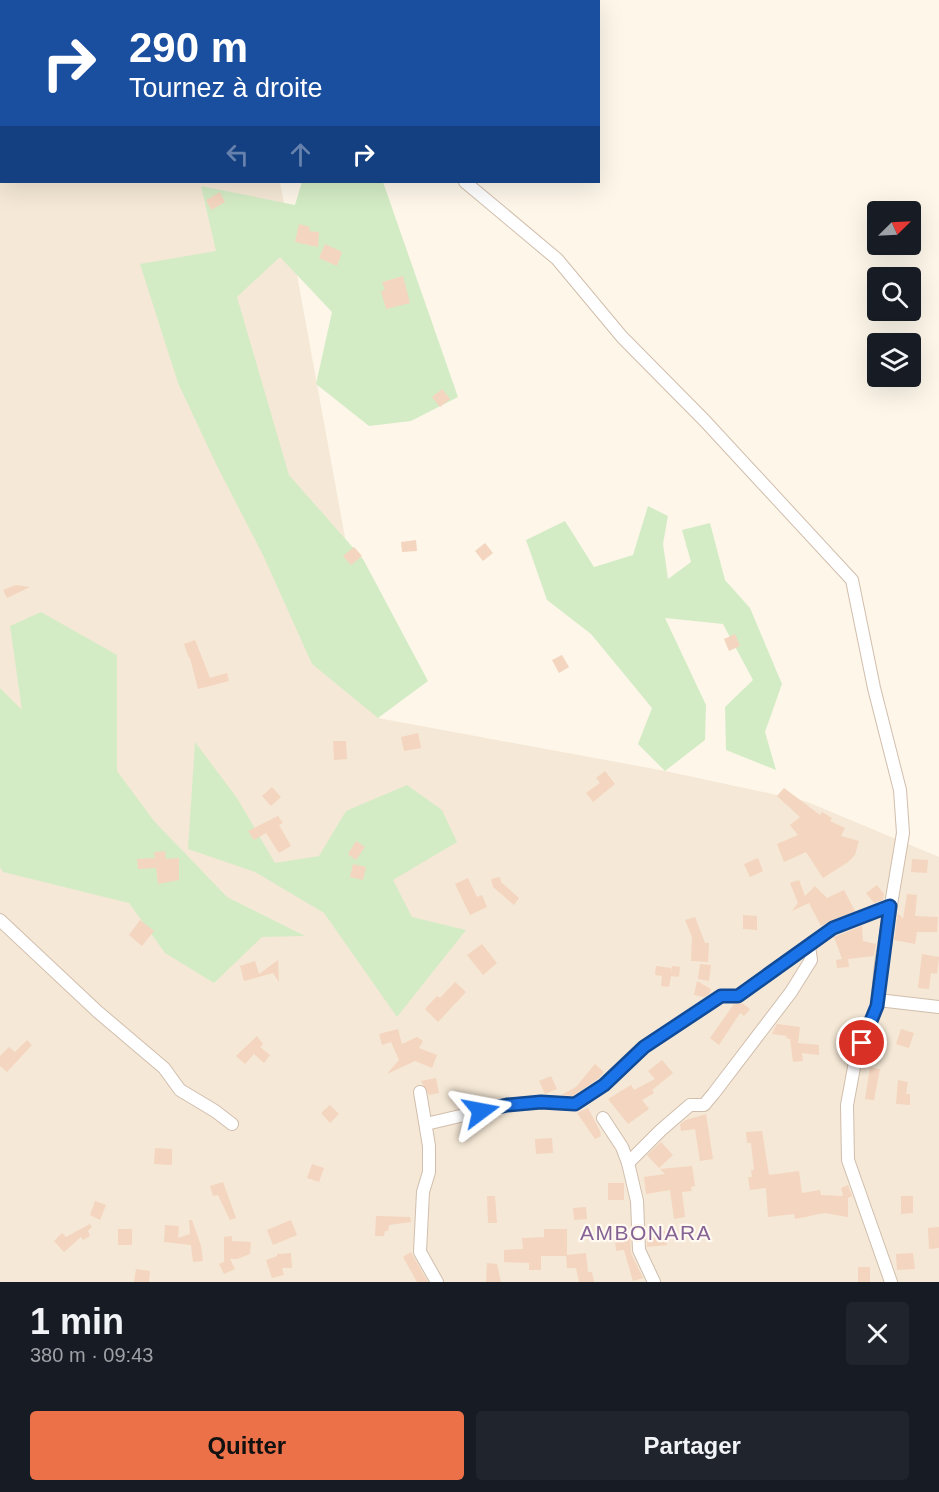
<!DOCTYPE html>
<html lang="fr">
<meta charset="utf-8">
<style>
:root{--surface:#171b24;--page:#20242c;--text:#f1f3f6;--muted:#9ea1a6;--accent:#ec7149}
body{margin:0;font-family:Arial,sans-serif;background:var(--page);color:var(--text);height:100vh;display:flex;flex-direction:column;font-size:22px;white-space:nowrap}
*{box-sizing:border-box;margin:0}
p{font-size:20px;color:var(--muted)}
.icon{flex:none;width:33px;height:33px;fill:none;stroke:currentColor;stroke-width:2;stroke-linecap:round;stroke-linejoin:round}
.map{position:relative;height:1282px;overflow:hidden}
.sheet{display:flex;flex-direction:column;background:var(--surface);flex:1}
.sheet>*{flex:none}
.banner{position:absolute;left:0px;top:0px;width:600px;height:183px;box-shadow:0 6px 24px #0002;background:#1a4fa0;color:#fff;overflow:hidden}
.needle{width:39px;rotate:66deg}
.fabs{position:absolute;left:867px;top:201px;display:grid;gap:12px}
.fabs a{display:grid;place-items:center;width:54px;height:54px;border-radius:6px;background:var(--surface);box-shadow:0 6px 24px #0002;font-size:30px}
.pin{position:absolute;display:grid;place-items:center;width:51px;height:51px;color:#fff;margin:-26px;border:3px solid #fff;border-radius:50%;box-shadow:0 2px 6px #0007}
.me{position:absolute;width:66px;margin:-33px;rotate:77deg;stroke-linejoin:round;filter:drop-shadow(0 0 4px #0008)}
.turn{display:flex;align-items:center;gap:21px;height:126px;padding:0 30px;font-size:27px}
.turn .icon{width:78px;height:78px;stroke-width:2.5}
.turn b{display:block;font-size:42px;line-height:51px}
.lanes{display:flex;align-items:center;height:57px;padding:0 30px;background:#0003;justify-content:center;gap:30px;direction:ltr}
.lanes .off{opacity:.35}
.round{display:grid;place-items:center;flex:none;width:63px;height:63px;border-radius:6px;background:var(--page)}
.summary{display:flex;align-items:center;justify-content:space-between;height:102px;padding:0 30px}
h1{font-size:36px;font-weight:700;line-height:45px}
.primary-button{display:flex;gap:12px;margin-top:auto;padding:12px 30px}
.primary-button a{flex:1;height:69px;border-radius:6px;background:var(--accent);color:#111;font-size:24px;font-weight:700;line-height:69px;text-align:center}
.primary-button a+a{background:var(--page);color:var(--text)}
.map>svg:first-child{display:block}
.residential{fill:#f5e8d6}
.green{fill:#d4ecc6}
.building{fill:#f4d5bf}
.lines{fill:none;stroke-linecap:round;stroke-linejoin:round}
.minor-casing{stroke:#d1bead;stroke-width:14}
.minor{stroke:#fff;stroke-width:12}
.route-casing{stroke:#114b97;stroke-width:15}
.route{stroke:#1a73e8;stroke-width:10}
.labels{text-anchor:middle;stroke-width:4.5;stroke-linejoin:round;paint-order:stroke}
.quarter-label{font-size:21px;letter-spacing:1.5px;fill:#866395;stroke:#fff9f0}
</style>
<div class="map">
<svg width="939" height="1282" viewBox="0 0 939 1282">
<rect width="100%" height="100%" fill="#fdf6e9"/>
<polygon class="residential" points="0,0 247,0 2,2 2,182 280,182 378,718 665,771 805,801 939,857 939,1282 0,1282"/>
<g class="green">
<polygon points="302,182 383,182 458,397 411,421 369,426 316,384 332,312 280,257 237,297 289,475 363,559 428,681 378,718 312,664 263,555 217,466 178,383 140,264 216,251 201,186 295,205"/>
<polygon points="648,506 668,516 663,544 668,579 691,562 682,530 710,523 725,580 750,608 782,684 765,732 776,770 726,750 725,707 753,680 723,624 665,618 706,705 705,740 665,771 638,744 652,708 591,634 547,600 526,540 565,521 594,567 633,555"/>
<polygon points="41,612 117,655 117,771 154,821 227,897 305,936 262,937 214,983 165,953 129,903 3,872 0,867 0,688 22,710 10,626"/>
<polygon points="195,742 237,798 275,863 319,856 346,811 407,785 442,810 457,842 393,880 412,917 466,930 397,1017 324,913 255,872 188,849"/>
</g>
<g class="building">
<polygon points="220,192 225,202 211,210 206,200"/>
<polygon points="299,224 310,227 309,231 319,232 318,247 295,242"/>
<polygon points="325,244 342,252 337,266 319,258"/>
<polygon points="403,276 410,303 386,309 381,291 385,290 382,282"/>
<polygon points="442,389 450,399 440,407 432,397"/>
<polygon points="416,540 417,551 402,552 401,542"/>
<polygon points="485,543 493,553 483,561 475,551"/>
<polygon points="354,547 362,556 351,565 343,556"/>
<polygon points="16,585 30,587 7,598 3,590"/>
<polygon points="735,634 740,646 729,651 724,639"/>
<polygon points="195,640 210,678 227,673 229,681 198,689 190,658 189,658 184,644"/>
<polygon points="562,655 569,667 559,673 552,660"/>
<polygon points="418,733 421,748 404,751 401,737"/>
<polygon points="333,741 346,741 347,759 334,760"/>
<polygon points="605,771 615,784 593,802 586,793 600,783 596,778"/>
<polygon points="272,787 281,797 271,806 262,796"/>
<polygon points="784,788 820,815 822,812 832,818 830,821 845,828 841,836 859,841 855,855 848,862 823,878 806,852 784,862 777,844 798,835 790,825 800,817 777,796"/>
<polygon points="278,816 283,823 279,825 291,846 279,853 266,833 254,840 248,831"/>
<polygon points="356,841 365,847 356,860 348,854"/>
<polygon points="165,851 166,859 179,858 179,880 158,884 156,868 138,869 137,859 155,858 154,852"/>
<polygon points="758,858 763,871 750,877 744,864"/>
<polygon points="912,859 928,860 927,873 911,872"/>
<polygon points="353,864 366,867 363,880 350,877"/>
<polygon points="500,877 501,882 519,898 514,905 493,887 491,879"/>
<polygon points="468,878 477,897 482,895 487,907 470,915 455,884"/>
<polygon points="799,880 805,896 815,886 827,898 844,890 855,911 821,926 809,903 792,911 798,903 790,883"/>
<polygon points="877,885 884,894 883,900 874,903 866,893"/>
<polygon points="907,894 917,895 915,916 938,917 937,932 917,932 915,944 894,940 898,913 903,919"/>
<polygon points="743,915 757,916 757,930 743,929"/>
<polygon points="695,917 705,943 709,943 708,962 691,961 692,937 685,920"/>
<polygon points="140,920 154,931 142,946 129,935"/>
<polygon points="862,926 863,941 876,944 874,956 848,959 849,967 837,968 836,960 842,959 834,937"/>
<polygon points="482,944 497,963 483,975 467,955"/>
<polygon points="922,954 939,957 937,974 931,973 929,989 918,988"/>
<polygon points="278,960 279,982 273,973 244,981 240,966 255,961 259,974"/>
<polygon points="700,964 711,965 709,981 698,979"/>
<polygon points="656,966 671,968 671,972 672,966 680,967 679,977 671,976 669,987 661,986 662,976 655,975"/>
<polygon points="697,981 711,989 710,993 705,997 694,995"/>
<polygon points="455,982 466,992 438,1022 425,1009 437,996 440,998"/>
<polygon points="742,1003 750,1009 744,1016 740,1013 719,1045 710,1038 734,1004"/>
<polygon points="777,1024 800,1027 798,1043 819,1045 819,1055 802,1053 803,1061 793,1062 790,1039 786,1038 787,1036 772,1034"/>
<polygon points="398,1029 402,1044 417,1037 423,1041 419,1048 437,1055 432,1068 415,1061 387,1074 399,1060 391,1042 382,1045 379,1034"/>
<polygon points="901,1029 914,1033 909,1048 896,1044"/>
<polygon points="257,1036 263,1044 260,1047 270,1055 264,1063 254,1054 245,1064 236,1056"/>
<polygon points="27,1040 32,1045 7,1072 0,1066 0,1056 9,1047 15,1052"/>
<polygon points="662,1060 673,1073 652,1090 654,1093 642,1100 649,1109 628,1124 608,1099 631,1085 634,1090 655,1079 648,1071"/>
<polygon points="595,1064 604,1072 599,1078 573,1096 561,1095 576,1087"/>
<polygon points="870,1067 880,1069 874,1100 865,1099"/>
<polygon points="551,1076 557,1089 545,1094 539,1081"/>
<polygon points="436,1078 439,1093 429,1095 421,1081"/>
<polygon points="898,1080 908,1082 906,1094 910,1094 910,1105 896,1104"/>
<polygon points="330,1105 339,1114 330,1123 321,1113"/>
<polygon points="588,1108 600,1131 601,1136 595,1139 577,1113"/>
<polygon points="706,1114 713,1159 700,1161 695,1129 681,1131 680,1124 686,1120"/>
<polygon points="762,1131 769,1175 799,1171 802,1193 820,1190 821,1195 843,1196 841,1188 848,1185 852,1196 848,1198 848,1217 824,1213 795,1219 794,1214 768,1217 766,1188 750,1190 748,1177 752,1177 751,1170 754,1170 751,1143 747,1143 746,1132"/>
<polygon points="552,1138 553,1153 536,1154 535,1139"/>
<polygon points="661,1142 673,1155 659,1168 647,1155"/>
<polygon points="155,1148 172,1149 172,1165 154,1164"/>
<polygon points="312,1164 324,1168 319,1182 307,1178"/>
<polygon points="692,1166 695,1186 691,1187 692,1191 682,1192 685,1217 674,1219 670,1190 646,1194 644,1177 665,1174 660,1169"/>
<polygon points="223,1182 236,1218 230,1220 218,1195 213,1196 210,1186"/>
<rect x="608" y="1183" width="16" height="17"/>
<polygon points="487,1196 495,1196 497,1223 488,1223"/>
<polygon points="901,1196 913,1196 913,1213 901,1214"/>
<polygon points="95,1201 106,1205 100,1220 90,1215"/>
<polygon points="586,1207 587,1219 574,1220 573,1208"/>
<polygon points="376,1216 410,1217 411,1222 389,1225 388,1231 385,1231 384,1236 375,1236"/>
<polygon points="189,1220 192,1220 201,1246 203,1261 193,1262 191,1245 164,1242 165,1225 179,1226 178,1238 190,1234"/>
<polygon points="291,1220 297,1235 273,1245 267,1230"/>
<polygon points="90,1224 92,1227 88,1231 90,1236 83,1240 81,1237 64,1252 54,1241 62,1233 66,1237"/>
<polygon points="939,1227 939,1248 929,1249 928,1228"/>
<rect x="118" y="1229" width="14" height="16"/>
<polygon points="544,1229 567,1229 567,1255 586,1253 588,1272 592,1272 594,1282 579,1282 576,1268 567,1268 566,1256 541,1256 541,1270 529,1270 529,1263 504,1262 504,1250 523,1249 522,1238 544,1237"/>
<polygon points="665,1231 667,1245 647,1247 647,1233"/>
<polygon points="630,1235 631,1253 643,1278 633,1281 624,1250 616,1251 615,1237"/>
<polygon points="232,1236 232,1241 251,1242 250,1254 237,1259 230,1259 235,1269 224,1274 219,1264 224,1262 224,1237"/>
<polygon points="411,1252 413,1256 428,1282 417,1282 403,1257"/>
<polygon points="291,1253 292,1268 282,1268 284,1275 272,1278 266,1260 277,1256 277,1254"/>
<polygon points="913,1253 915,1269 897,1270 896,1254"/>
<polygon points="487,1263 497,1264 501,1282 486,1282"/>
<rect x="858" y="1267" width="12" height="15"/>
<polygon points="136,1269 150,1271 149,1282 134,1282"/>
</g>
<g class="lines">
<g class="minor-casing">
<g id="minor">
<polyline points="218,0 220,2"/>
<polyline points="465,182 557,259 622,337 705,421 852,580 874,688 900,790 903,833 881,964 877,1006 855,1062 847,1105 848,1160 891,1282"/>
<polyline points="0,920 98,1012 164,1068 180,1090 215,1111 232,1124"/>
<polyline points="878,1000 939,1007"/>
<polyline points="420,1092 429,1146 429,1172 423,1192 420,1252 437,1282"/>
<polyline points="603,1118 622,1147 628,1163 637,1201 639,1250 654,1282"/>
<polyline points="426,1124 507,1105 541,1102 575,1104 604,1085 644,1047 721,996 738,996 833,928 890,906"/>
<polyline points="628,1163 661,1130 690,1105 704,1105 714,1093 791,992 811,960 809,946"/>
</g>
</g>
<use href="#minor" class="minor"/>
</g>
<g class="lines">
<g class="route-casing">
<polyline id="route" points="481,1111 507,1105 541,1102 575,1104 604,1085 644,1047 721,996 738,996 833,928 890,906 877,1006 862,1043"/>
</g>
<use href="#route" class="route"/>
</g>
<g class="labels">
<g class="quarter-label">
<text x="646" y="1240">AMBONARA</text>
</g>
</g>
</svg>
<div class="fabs">
<a><svg class="needle" viewBox="-14 -14 28 28"><path d="M0-13l5 13h-10z" fill="#e53935"/><path d="M0 13l5-13h-10z" fill="#9ea1a6"/></svg></a>
<a><svg class="icon" aria-label="search" viewBox="0 0 24 24"><circle cx="10" cy="10" r="6"/><path d="M15 15l6 6"/></svg></a>
<a><svg class="icon" aria-label="layers" viewBox="0 0 24 24"><path d="M12 4l9 5-9 5-9-5zM3 14l9 5 9-5"/></svg></a>
</div>
<div class="pin" style="left:862px;top:1043px;background:#d93025"><svg class="icon" aria-label="arrive" viewBox="0 0 24 24"><path d="M6 21V4h12l-3 4 3 4H6"/></svg></div>
<svg class="me" style="left:481px;top:1111px" viewBox="-20 -20 40 40"><path d="M0-17L14 15 0 8-14 15z" fill="#1a73e8" stroke="#fff" stroke-width="4"/></svg>
<div class="banner">
<div class="turn"><svg class="icon" aria-label="right" viewBox="0 0 24 24"><path d="M7 20v-9h11M14 6l5 5-5 5"/></svg><div><b>290 m</b>Tournez à droite</div></div>
<div class="lanes"><svg class="icon off" aria-label="left" viewBox="0 0 24 24"><path d="M17 20v-9H6M10 6l-5 5 5 5"/></svg><svg class="icon off" aria-label="ahead" viewBox="0 0 24 24"><path d="M12 20V5M6 11l6-6 6 6"/></svg><svg class="icon" aria-label="right" viewBox="0 0 24 24"><path d="M7 20v-9h11M14 6l5 5-5 5"/></svg></div>
</div>
</div>
<section class="sheet">
<div class="summary"><div><h1>1 min</h1><p>380 m · 09:43</p></div><a class="round"><svg class="icon" aria-label="close" viewBox="0 0 24 24"><path d="M6 6l12 12M18 6L6 18"/></svg></a></div>
<div class="primary-button"><a>Quitter</a><a>Partager</a></div>
</section>
